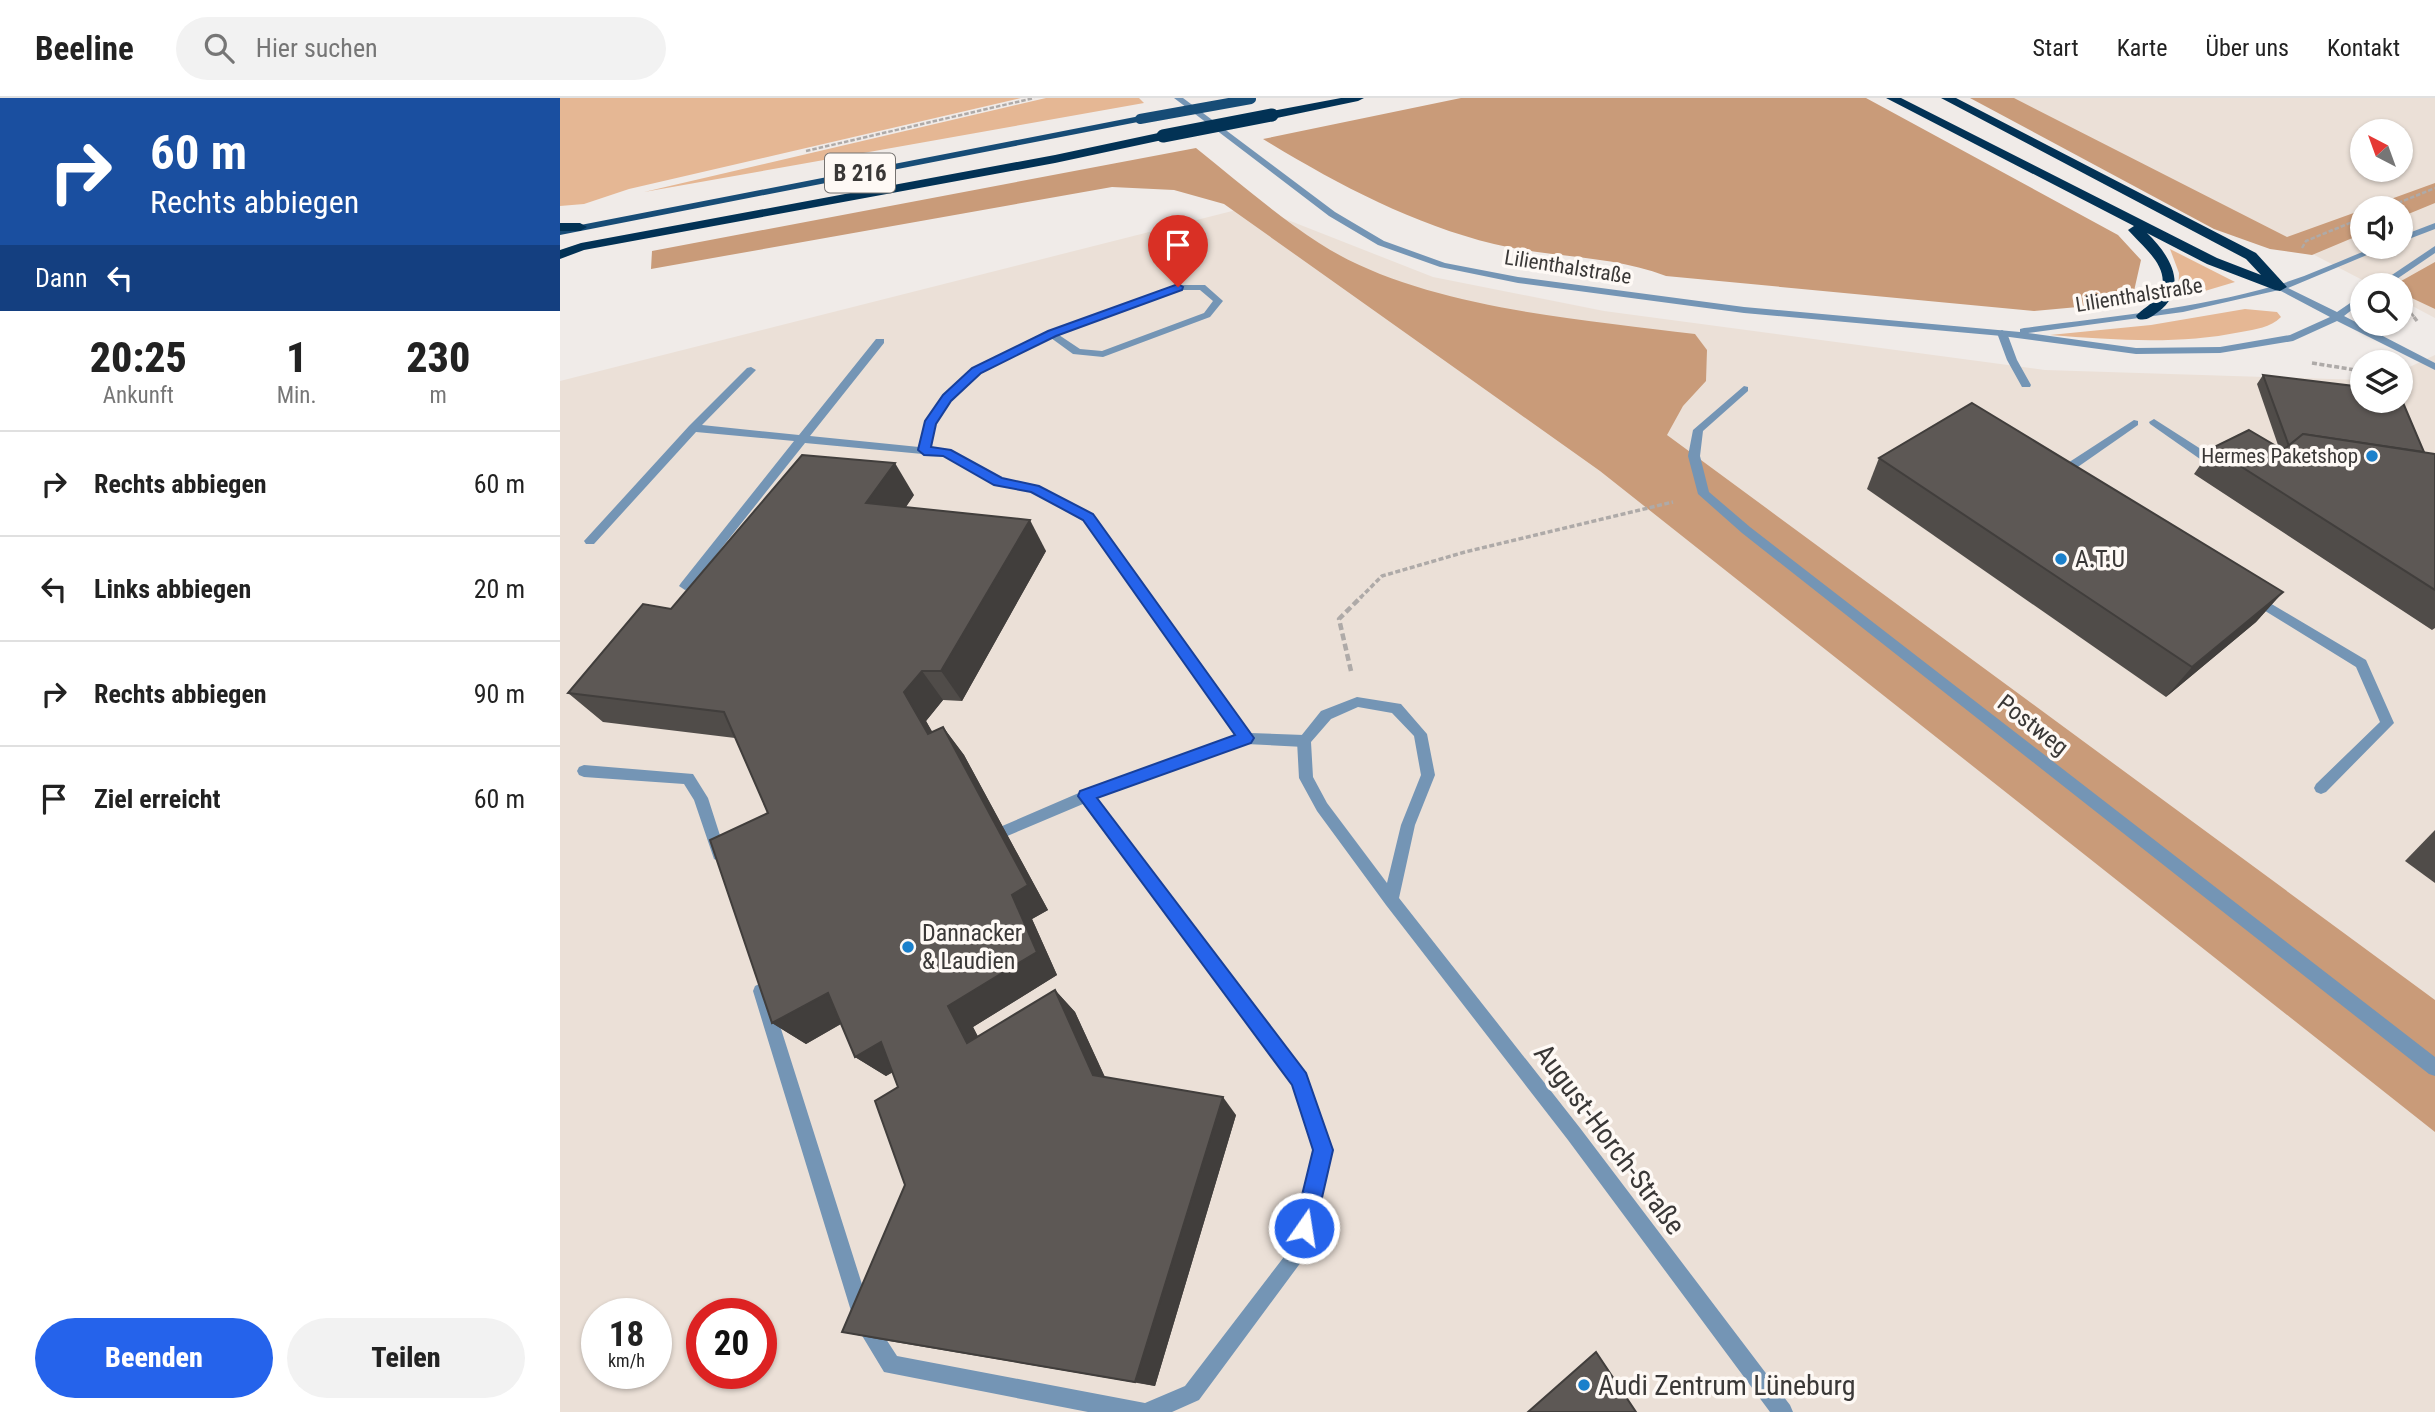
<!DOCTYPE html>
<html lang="de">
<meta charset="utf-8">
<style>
:root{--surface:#fff;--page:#f2f2f2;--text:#222;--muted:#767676;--line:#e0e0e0;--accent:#2563eb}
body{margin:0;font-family:"Roboto Condensed",sans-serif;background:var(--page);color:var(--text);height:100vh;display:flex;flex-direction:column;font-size:26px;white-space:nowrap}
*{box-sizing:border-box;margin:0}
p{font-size:23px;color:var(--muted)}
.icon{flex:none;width:38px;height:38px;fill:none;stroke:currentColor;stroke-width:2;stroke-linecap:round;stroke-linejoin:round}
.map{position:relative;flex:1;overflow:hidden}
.panel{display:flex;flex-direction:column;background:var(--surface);width:560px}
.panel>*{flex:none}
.guide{background:#1a4fa0;color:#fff;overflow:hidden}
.needle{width:46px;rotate:319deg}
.fabs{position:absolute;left:1790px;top:21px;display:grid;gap:14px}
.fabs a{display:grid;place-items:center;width:63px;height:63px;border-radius:50%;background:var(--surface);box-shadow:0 2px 5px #0004;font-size:35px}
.speed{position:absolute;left:21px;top:1200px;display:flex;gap:14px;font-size:35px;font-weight:700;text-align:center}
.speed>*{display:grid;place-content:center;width:91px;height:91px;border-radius:50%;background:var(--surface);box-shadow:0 2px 5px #0004;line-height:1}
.speed small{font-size:18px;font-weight:400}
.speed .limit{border:10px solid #d22;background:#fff;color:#111}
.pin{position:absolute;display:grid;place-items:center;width:60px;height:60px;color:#fff;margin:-72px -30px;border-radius:50% 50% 50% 0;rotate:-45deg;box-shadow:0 0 7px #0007}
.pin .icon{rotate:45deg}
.me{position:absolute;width:77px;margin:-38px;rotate:13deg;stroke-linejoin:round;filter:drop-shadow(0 0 5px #0008)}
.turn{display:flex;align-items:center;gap:24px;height:147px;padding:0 35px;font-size:32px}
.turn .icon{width:91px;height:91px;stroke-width:2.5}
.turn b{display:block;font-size:49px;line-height:60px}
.then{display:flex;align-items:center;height:66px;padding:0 35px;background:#0003;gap:14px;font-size:26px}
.eta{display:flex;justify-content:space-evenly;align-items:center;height:119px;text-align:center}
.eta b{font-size:42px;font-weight:800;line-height:49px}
.action{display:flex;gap:14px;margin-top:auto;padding:14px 35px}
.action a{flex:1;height:80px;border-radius:42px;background:var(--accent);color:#fff;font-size:28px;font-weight:800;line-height:80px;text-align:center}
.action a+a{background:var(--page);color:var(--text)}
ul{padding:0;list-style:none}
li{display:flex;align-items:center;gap:21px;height:105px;padding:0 35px;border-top:2px solid var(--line)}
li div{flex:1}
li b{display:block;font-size:26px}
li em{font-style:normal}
header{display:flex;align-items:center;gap:42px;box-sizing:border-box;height:98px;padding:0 35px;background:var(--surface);border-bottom:2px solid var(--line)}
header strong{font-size:33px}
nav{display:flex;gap:38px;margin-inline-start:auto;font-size:24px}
.search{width:490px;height:63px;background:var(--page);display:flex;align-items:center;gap:18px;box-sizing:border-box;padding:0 24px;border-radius:38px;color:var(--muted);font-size:26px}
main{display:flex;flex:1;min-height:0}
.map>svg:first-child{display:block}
.built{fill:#ebe0d7;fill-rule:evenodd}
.green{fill:#e5b794}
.forest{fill:#c99b79}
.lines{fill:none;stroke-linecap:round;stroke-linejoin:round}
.path-far2{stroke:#aeaaa8;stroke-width:2.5;stroke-dasharray:4.5 2;stroke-linecap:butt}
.path-far1{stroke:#aeaaa8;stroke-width:3.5;stroke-dasharray:5 2.5;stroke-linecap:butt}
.path{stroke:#aeaaa8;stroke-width:4.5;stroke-dasharray:7 3.5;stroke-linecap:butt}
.lane{fill:#7495b5;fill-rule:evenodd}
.street{fill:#7495b5;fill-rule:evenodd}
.primary{fill:#174c76;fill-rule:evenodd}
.highway{fill:#023255;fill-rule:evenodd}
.primary-bridge{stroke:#174c76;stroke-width:10}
.highway-bridge{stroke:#023255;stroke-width:13}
.wall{fill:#504c49}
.shaded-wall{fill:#413e3c}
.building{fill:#5d5855;stroke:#413e3c;stroke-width:2}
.route{fill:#2563eb;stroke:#184099;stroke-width:2}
.poi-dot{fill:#1b80cb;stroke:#fef9f5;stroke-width:2.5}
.labels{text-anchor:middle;stroke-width:7;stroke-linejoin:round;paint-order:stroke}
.far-street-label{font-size:21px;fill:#3a3837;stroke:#fef9f5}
.far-poi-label{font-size:21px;fill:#3a3837;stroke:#fef9f5;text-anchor:end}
.shield{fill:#fef9f5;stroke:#757270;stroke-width:2}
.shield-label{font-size:23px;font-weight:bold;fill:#3a3837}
.poi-label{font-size:24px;fill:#3a3837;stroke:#fef9f5;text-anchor:start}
.street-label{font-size:24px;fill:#3a3837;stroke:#fef9f5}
.near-street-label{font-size:28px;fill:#3a3837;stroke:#fef9f5}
.near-poi-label{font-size:28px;fill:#3a3837;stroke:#fef9f5;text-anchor:start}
</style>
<header>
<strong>Beeline</strong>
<div class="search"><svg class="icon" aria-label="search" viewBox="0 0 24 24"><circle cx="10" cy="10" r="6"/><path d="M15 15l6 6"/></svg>Hier suchen</div>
<nav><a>Start</a><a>Karte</a><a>Über uns</a><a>Kontakt</a></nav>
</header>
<main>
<section class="panel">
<div class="guide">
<div class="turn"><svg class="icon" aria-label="right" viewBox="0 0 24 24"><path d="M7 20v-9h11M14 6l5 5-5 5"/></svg><div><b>60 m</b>Rechts abbiegen</div></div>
<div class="then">Dann<svg class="icon" aria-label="left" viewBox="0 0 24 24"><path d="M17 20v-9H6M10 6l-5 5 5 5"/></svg></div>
</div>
<div class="eta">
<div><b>20:25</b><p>Ankunft</p></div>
<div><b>1</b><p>Min.</p></div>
<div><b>230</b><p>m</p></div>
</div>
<ul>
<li><svg class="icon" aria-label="right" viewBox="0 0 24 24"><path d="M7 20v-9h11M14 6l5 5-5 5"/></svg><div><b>Rechts abbiegen</b></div><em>60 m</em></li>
<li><svg class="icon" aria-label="left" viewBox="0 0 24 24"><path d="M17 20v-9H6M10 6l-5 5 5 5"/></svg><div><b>Links abbiegen</b></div><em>20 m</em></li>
<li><svg class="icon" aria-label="right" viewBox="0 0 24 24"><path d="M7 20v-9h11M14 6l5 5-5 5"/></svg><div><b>Rechts abbiegen</b></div><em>90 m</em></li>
<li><svg class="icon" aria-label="arrive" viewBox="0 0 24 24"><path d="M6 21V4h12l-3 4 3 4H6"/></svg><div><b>Ziel erreicht</b></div><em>60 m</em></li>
</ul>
<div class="action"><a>Beenden</a><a>Teilen</a></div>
</section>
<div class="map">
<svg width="1875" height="1314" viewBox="0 0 1875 1314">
<rect width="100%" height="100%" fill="#f0ebe8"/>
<g class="built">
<path d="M1453,0H1875V220L1841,202V187H1812ZM1802,33H1841V72H1802ZM1802,110H1841V149H1802Z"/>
<path d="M692,108L873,179L1044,213L1485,272L1802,282V303H1841V273L1875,257V1314H0V283ZM37,1216H96V1276H37ZM142,1216H201V1276H142Z"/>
</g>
<g class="green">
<polygon points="0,0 461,0 69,91 24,106 0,108"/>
<polygon points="486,0 579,0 584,5 84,94"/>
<polygon points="1610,151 1675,184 1618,201 1619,175"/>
<path d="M1685,211L1717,214L1721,219C1710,230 1696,231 1681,234C1617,247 1555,242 1490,237L1591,227Z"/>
</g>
<g class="forest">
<path d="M901,0H1306L1558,137L1581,162L1574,193L1529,208L1474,213L1106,178C1052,157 991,160 934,146C852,126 775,85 703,41Z"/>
<polygon points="1410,0 1454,0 1727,139 1802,112 1802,136 1752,157 1710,151 1654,131"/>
<path d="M636,50C676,82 716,117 759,145C859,210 1019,221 1135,236L1147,252L1146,283L1123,308L1107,337L1875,902V1034L1040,373L664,106L614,92L552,89L91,171L92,153Z"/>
<polygon points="1875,85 1875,105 1841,119 1841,110 1806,110"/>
<polygon points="1875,164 1875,211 1841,195 1841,187 1834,187"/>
</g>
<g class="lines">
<g class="path-far2">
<polyline points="246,53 474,0"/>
<polyline points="1826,110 1875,90"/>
<polyline points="1742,150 1746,143 1802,120"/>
<polyline points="1847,210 1855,220"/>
</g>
<g class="path-far1">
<polyline points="1854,219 1857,223"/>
<polyline points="1752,265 1802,273"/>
<polyline points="800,500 822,478 905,454 1113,404"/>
</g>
<polyline class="path" points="791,573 779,521 801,499"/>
<g class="lane">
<path d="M615,187H645L663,203L650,219L543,259L513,256L491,240L420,274L391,302L374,326L370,350L390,352L442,381L479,388L532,416L690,635L744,637L749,639L751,643L749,647L744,649L686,646L536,700L746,975L772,1052L747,1156L639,1302L612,1314H528L324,1274L295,1226L193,893L195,888L201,885L207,888L209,893L313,1221L337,1258L585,1305L625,1288L730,1151L754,1052L733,986L523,706L445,739L440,737L438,733L440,729L521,694L677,638L524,422L472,394L435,387L384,358L245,345L129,491L125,492L119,488L121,485L234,343L136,334L34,446H26L24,443L129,328L187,270L191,269L196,272L142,327L239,337L316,241H324V245L250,338L359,349L365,324L383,298L412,270L488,234ZM619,192H640L653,203L644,215L542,253L520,251L499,237Z"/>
<polygon points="1442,232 1447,235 1457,262 1471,287 1470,289 1462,289 1447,262 1437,235"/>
<polygon points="1184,288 1188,289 1188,293 1143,333 1140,358 1149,394 1190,429 1875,959 1875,978 1869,976 1182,435 1138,396 1128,358 1133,332"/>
<polygon points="1594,321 1658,362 1658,368 1650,368 1590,326 1589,324"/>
<polygon points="1574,322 1578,323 1578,327 1502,380 1494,380 1494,374"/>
<polygon points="1693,495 1806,562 1834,625 1766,694 1761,696 1756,694 1754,690 1756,686 1820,624 1796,569 1689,503 1687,500"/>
<polygon points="24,667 133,676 148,700 166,756 164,761 159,763 154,761 134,702 124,686 24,679 19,677 17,673 19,669"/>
</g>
<g class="street">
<path d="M614,0H623L775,114L824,143L885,165L958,179L1184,209L1460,234V231L1464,230C1548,219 1633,211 1714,188C1749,178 1781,162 1815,149H1826L1728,190L1777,214L1802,197V204L1784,218L1875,265V272L1777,223L1733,243L1660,255L1576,256L1442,238L1184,215L958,185L880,169L818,147L769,118ZM1719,192L1770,219L1730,237L1660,249L1576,250L1468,235L1623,214Z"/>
<polygon points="1875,125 1875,131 1841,144 1841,138"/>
<polygon points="1875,148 1875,155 1828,187 1817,187"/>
<path d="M797,599L841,606L867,636L875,677L855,727L839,800L1020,1030L1230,1307L1233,1314H1210L1008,1042L826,807L757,713L739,680L737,643L761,613ZM798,609L832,615L854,638L861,677L841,727L827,785L767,705L753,679L751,644L771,621Z"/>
</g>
<polygon class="primary" points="580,18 585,21 583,23 0,137 0,131"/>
<g class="highway">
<polygon points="781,0 804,0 798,3 712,21 706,17 712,13"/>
<path d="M1326,0H1341L1657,160L1701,177L1686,161L1381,0H1396L1696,155L1727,189L1720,193L1715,192L1647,166L1587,135C1610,157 1630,190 1598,214C1591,219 1587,223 1578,221L1576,218C1582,211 1591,207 1597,199C1616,173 1583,149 1568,132L1574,128Z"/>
<polygon points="603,34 609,38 607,41 495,65 24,152 0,161 0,152 21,145 495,57"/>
<polygon points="0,125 20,125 27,129 20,133 0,133"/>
</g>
<polyline class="primary-bridge" points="580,21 691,1"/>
<polyline class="highway-bridge" points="603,38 712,17"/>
</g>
<g class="wall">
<polygon points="1703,277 1864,354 1875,356 1875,530 1872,532 1634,376 1652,350 1719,350 1697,286"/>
<polygon points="1319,360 1723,494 1696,524 1606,599 1307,391"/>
<polygon points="354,397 346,409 486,453 402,603 383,602 366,623 372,634 383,629 404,657 488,812 472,821 497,877 413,929 418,939 495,892 515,914 545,979 676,1017 595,1288 317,1241 282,1234 345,1087 338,989 333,974 326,978 295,959 281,926 246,946 212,925 208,715 175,640 43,624 8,595 111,511"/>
<polygon points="1875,732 1875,785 1845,763"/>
</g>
<g class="shaded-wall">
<polygon points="335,365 354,397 326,437 306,405"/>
<polygon points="470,422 486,453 402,603 381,573"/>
<polygon points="1723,494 1696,524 1606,599 1632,569"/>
<polygon points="362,573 383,602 366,623 390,664 368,636 344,594"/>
<polygon points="383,629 404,657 488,812 472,821 497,877 413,929 432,965 407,945 388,908 452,797"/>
<polygon points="495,892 515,914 552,995 533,977"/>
<polygon points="268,895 298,916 246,946 212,925"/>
<polygon points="321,944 350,964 326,978 295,959"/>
<polygon points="663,999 676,1017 595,1288 575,1284"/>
</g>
<g class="building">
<polygon points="1703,277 1802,289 1802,303 1841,303 1841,300 1864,354 1743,336 1729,348"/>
<polygon points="1412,305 1723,494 1632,569 1319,360"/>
<polygon points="1689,332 1723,352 1743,336 1875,356 1875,492 1652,350"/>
<polygon points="242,357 335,365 306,405 470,422 381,573 362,573 344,594 368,636 383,629 468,787 452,797 477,854 388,908 407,945 495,892 533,977 663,999 575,1284 282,1234 345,1087 315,1003 338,989 321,944 295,959 268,895 212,925 150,742 208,715 164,614 8,595 83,506 111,511"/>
<polygon points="1036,1254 1076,1314 968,1314"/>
</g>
<polygon class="route" points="618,186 623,189 622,192 496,238 421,275 391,303 376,326 371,349 391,352 442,380 479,388 533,416 694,640 691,645 537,700 746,975 773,1052 755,1130 752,1137 744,1140 737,1137 734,1130 753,1052 732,987 518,698 520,693 675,637 523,422 471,394 434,387 383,358 364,357 358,352 365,323 383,297 412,270 488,233"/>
<g class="poi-dot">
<circle cx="1812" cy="358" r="7"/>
<circle cx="1501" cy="461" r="7"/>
<circle cx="348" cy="849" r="7"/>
<circle cx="1024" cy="1287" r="7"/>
</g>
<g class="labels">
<g class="far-street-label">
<text transform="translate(1008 169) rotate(9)" y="7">Lilienthalstraße</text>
<text transform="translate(1579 197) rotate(-9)" y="7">Lilienthalstraße</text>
</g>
<g class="far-poi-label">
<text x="1798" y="365">Hermes Paketshop</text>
</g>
<rect class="shield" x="265" y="55.5" width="70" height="39" rx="5"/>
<g class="shield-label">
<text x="300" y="83">B 216</text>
</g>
<g class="poi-label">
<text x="1515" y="469">A.T.U</text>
<text x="362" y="843">Dannacker<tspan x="362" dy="28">&amp; Laudien</tspan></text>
</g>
<g class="street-label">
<text transform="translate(1473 627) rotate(38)" y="8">Postweg</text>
</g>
<g class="near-street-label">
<text transform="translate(1050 1041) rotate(53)" y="10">August-Horch-Straße</text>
</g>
<g class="near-poi-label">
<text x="1038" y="1297">Audi Zentrum Lüneburg</text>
</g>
</g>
</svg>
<div class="fabs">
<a><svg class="needle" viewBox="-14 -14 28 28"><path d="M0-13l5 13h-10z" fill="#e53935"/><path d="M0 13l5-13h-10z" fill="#767676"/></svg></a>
<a><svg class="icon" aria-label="sound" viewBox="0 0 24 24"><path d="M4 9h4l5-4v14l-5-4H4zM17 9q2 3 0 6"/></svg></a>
<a><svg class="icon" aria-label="search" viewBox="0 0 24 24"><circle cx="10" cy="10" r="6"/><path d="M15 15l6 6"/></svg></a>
<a><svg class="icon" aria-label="layers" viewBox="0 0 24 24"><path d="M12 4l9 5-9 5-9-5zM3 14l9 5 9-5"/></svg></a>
</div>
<div class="speed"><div>18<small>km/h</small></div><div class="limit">20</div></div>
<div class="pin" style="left:618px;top:189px;background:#d93025"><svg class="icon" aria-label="arrive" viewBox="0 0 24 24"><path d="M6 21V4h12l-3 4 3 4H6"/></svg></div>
<svg class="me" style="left:744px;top:1130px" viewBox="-20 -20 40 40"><circle r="17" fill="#2563eb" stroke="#fff" stroke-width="3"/><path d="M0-11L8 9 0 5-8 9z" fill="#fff"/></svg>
</div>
</main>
